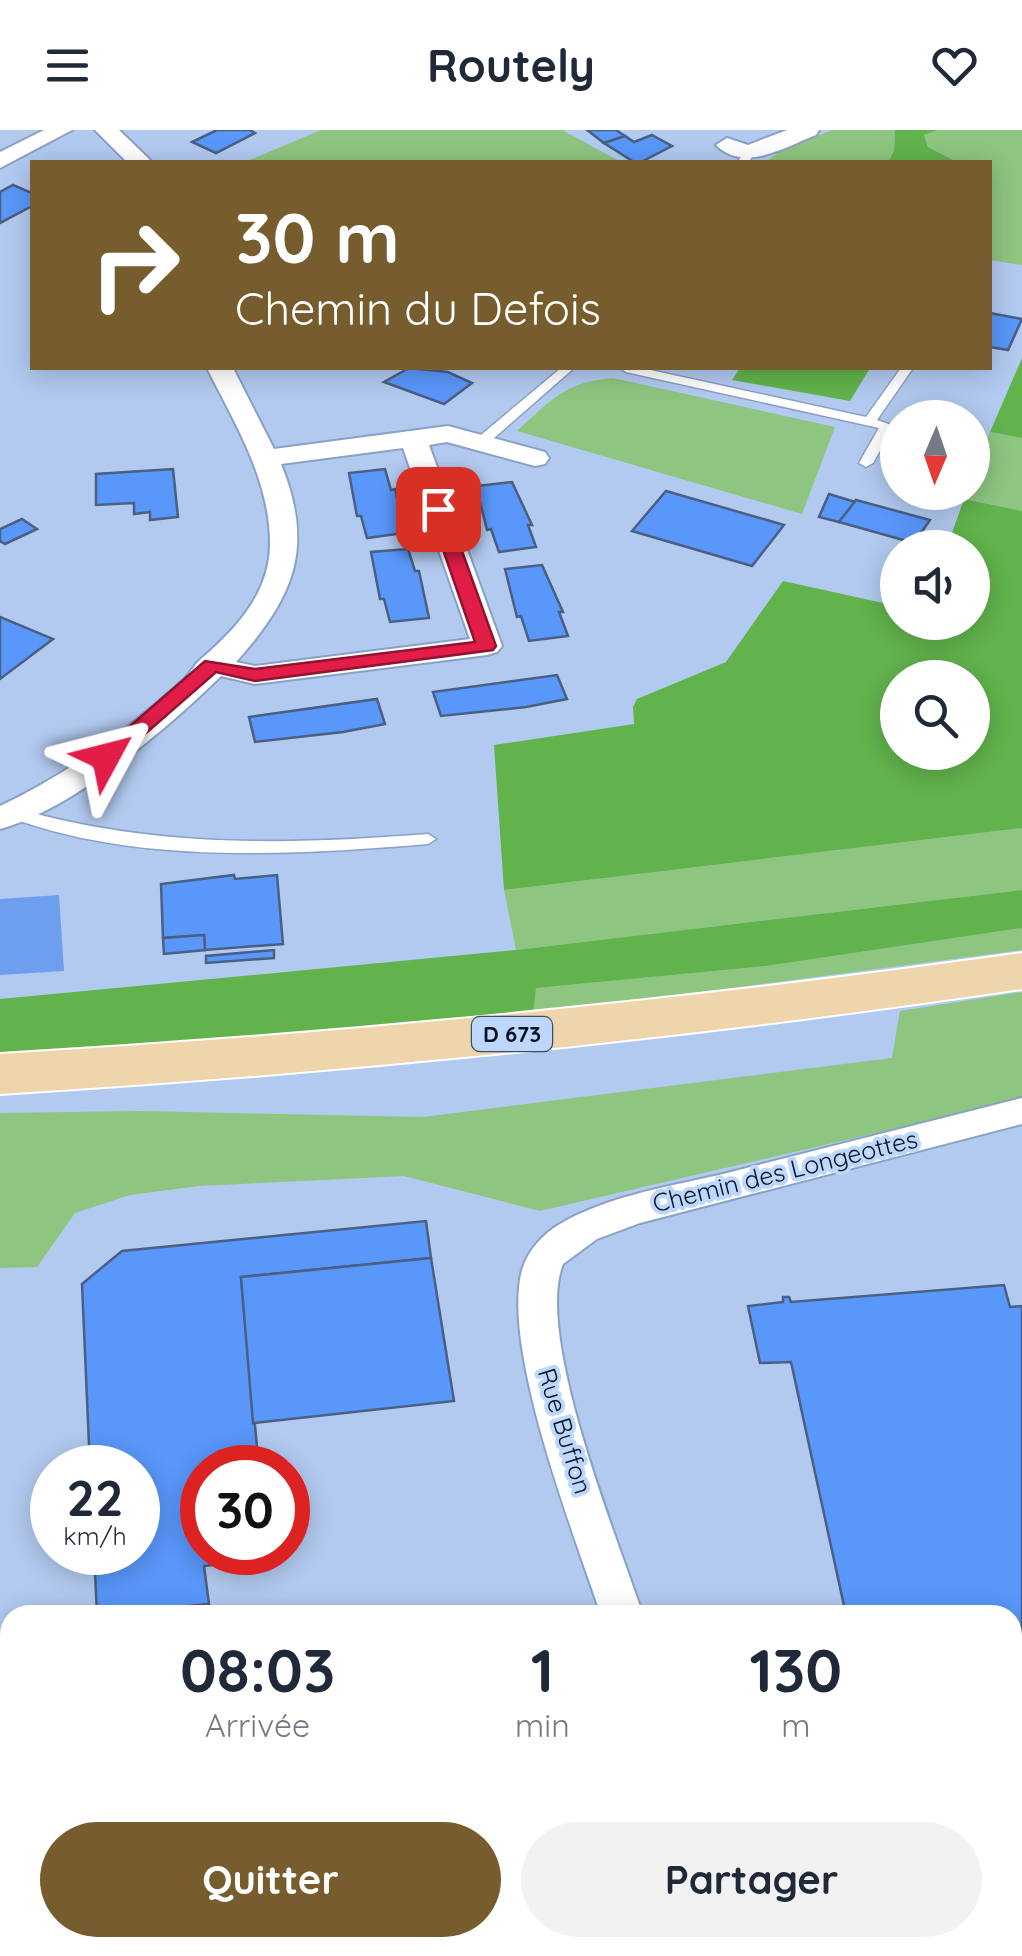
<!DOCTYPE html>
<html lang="fr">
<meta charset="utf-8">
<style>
:root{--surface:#fff;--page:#f2f2f3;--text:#1f2937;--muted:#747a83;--accent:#775c2e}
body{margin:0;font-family:Quicksand,sans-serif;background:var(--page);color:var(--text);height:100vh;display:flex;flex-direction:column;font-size:38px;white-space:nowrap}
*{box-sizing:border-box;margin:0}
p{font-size:32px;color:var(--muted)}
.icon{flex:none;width:55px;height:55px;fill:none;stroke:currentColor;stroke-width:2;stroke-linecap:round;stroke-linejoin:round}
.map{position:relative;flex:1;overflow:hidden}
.details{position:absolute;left:0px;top:1475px;width:1022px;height:352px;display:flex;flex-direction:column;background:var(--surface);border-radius:30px 30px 0 0;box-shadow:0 5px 25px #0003}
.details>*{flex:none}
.banner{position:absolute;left:30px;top:30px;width:962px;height:210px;border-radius:0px;box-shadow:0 5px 25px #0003;background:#775c2e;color:#fff;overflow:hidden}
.needle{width:65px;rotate:182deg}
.tools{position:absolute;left:880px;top:270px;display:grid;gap:20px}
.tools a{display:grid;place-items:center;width:110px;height:110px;border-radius:50%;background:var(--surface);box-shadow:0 5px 25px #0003;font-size:50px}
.speed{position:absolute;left:30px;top:1315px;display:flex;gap:20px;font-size:50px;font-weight:700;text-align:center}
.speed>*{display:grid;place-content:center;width:130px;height:130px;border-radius:50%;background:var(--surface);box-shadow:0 5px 25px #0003;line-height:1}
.speed small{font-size:25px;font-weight:400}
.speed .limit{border:15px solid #d22;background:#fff;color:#111}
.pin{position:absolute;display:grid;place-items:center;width:85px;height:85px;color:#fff;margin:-42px;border-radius:20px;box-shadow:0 5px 15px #0006}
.me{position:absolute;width:110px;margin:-55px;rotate:52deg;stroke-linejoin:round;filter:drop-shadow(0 0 8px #0008)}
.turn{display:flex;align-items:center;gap:35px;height:210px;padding:0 40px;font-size:45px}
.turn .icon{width:130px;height:130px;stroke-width:2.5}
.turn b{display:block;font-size:70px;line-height:85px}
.eta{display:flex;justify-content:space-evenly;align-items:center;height:170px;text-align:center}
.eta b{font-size:60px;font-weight:700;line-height:70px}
.cta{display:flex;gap:20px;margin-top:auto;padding:20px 40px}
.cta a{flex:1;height:115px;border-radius:60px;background:var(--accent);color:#fff;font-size:40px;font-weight:700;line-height:115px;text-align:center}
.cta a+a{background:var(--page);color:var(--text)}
header{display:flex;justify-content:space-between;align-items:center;height:130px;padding:0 40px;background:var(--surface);font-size:45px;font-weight:700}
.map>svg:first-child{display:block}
.green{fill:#8ec580}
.forest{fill:#62b34c;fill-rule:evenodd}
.water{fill:#6d9fee}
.building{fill:#5997fa;stroke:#4a5f81;stroke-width:2.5}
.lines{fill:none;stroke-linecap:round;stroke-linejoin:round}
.lane-casing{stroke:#8aa1c6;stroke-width:3}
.street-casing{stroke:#8aa1c6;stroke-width:4}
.primary-casing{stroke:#fff;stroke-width:4}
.lane{fill:#fff;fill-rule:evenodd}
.street{fill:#fff;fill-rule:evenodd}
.primary{fill:#eed5ac;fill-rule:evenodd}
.route{fill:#e11d48;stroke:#92132f;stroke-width:2.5}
.labels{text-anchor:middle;stroke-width:8;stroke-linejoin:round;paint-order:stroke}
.shield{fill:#bed7fd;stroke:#3f4d62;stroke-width:2.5}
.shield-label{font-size:22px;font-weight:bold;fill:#09121f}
.street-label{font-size:25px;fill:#09121f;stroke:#bed7fd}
</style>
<header><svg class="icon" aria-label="menu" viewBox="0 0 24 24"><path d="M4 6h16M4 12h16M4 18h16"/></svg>Routely<svg class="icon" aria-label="heart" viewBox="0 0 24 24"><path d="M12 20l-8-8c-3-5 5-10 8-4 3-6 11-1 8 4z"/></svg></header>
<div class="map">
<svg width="1022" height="1826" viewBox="0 0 1022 1826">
<rect width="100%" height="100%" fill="#b2caf0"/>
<g class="green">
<polygon points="321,0 562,0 621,32 245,32"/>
<polygon points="833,0 895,0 894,21 888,32 765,32 786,17"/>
<polygon points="938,0 1022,0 1022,135 990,130 990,32 957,32 928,17 924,5"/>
<path d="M613,248L835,297L802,384L517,301C551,270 565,252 613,248Z"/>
<polygon points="990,302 1022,308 1022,381 964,369 967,363 972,362 973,348"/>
<polygon points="1022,698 1022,760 516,820 504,760"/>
<polygon points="1022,798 1022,820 533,884 535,858 766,836"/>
<polygon points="1022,862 1022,969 540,1081 404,1046 199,1056 130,1065 75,1083 37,1137 0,1138 0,983 140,981 423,987 892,928 900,881"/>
</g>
<g class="forest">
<polygon points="895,0 938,0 924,5 928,17 957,32 888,32 894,21"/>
<polygon points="1022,228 1022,308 990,302"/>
<polygon points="740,238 870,238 850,271 732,250"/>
<path d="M964,369L1022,381V698L504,760L494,615L634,594L633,577L637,569L726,532L783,451L897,476L898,492H972V418L947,417ZM898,548H972V622H898Z"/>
<polygon points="1022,760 1022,798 766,836 536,858 533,884 0,925 0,869 516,820"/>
</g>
<polygon class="water" points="59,765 64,841 0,845 0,769"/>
<g class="building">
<polygon points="217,0 250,0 255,3 216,23 192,12"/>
<polygon points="587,0 616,0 625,6 604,13"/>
<polygon points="652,5 672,16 641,32 634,32 604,13 625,6 634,12"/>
<polygon points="13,55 32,63 32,76 0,93 0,62"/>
<polygon points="990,183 1022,189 1008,220 990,217"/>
<polygon points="409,238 448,242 472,253 444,274 384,252"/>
<polygon points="173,339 178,387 150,390 150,382 134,384 134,373 96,375 96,344"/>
<polygon points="385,339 391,360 395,359 404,403 367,408 361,386 357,386 349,343"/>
<polygon points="512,352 532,395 528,395 536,417 499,422 491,399 487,400 476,356"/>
<polygon points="666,361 784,395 752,436 632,401"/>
<polygon points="829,364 855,372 839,392 819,387"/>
<polygon points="856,370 930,390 914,413 839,392"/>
<polygon points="22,389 37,399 5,414 0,411 0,399"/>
<polygon points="408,419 415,441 419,441 429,488 390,492 384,469 380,469 371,422"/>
<polygon points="542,435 563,482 559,482 568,506 529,511 521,486 517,487 505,439"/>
<polygon points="0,487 53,509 0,549"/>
<polygon points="557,545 567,569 526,577 441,586 433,562"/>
<polygon points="377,569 385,594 343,602 255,612 249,587"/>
<polygon points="234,745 235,749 277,745 283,814 205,820 204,805 163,808 161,754"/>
<polygon points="204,805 205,820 164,824 163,808"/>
<polygon points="274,820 274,828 206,833 206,826"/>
<polygon points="426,1091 431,1128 241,1147 259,1338 202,1338 202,1422 271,1422 272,1427 204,1436 209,1474 97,1485 94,1422 138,1422 138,1338 90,1338 82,1154 122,1121"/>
<polygon points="431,1128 454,1271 253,1293 241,1147"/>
<polygon points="1004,1155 1010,1177 1022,1176 1022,1634 1012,1634 1012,1485 846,1485 791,1232 760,1233 748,1176 783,1172 783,1167 789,1167 791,1172"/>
<polygon points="10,1815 10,1818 553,1818 545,1826 0,1826"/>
</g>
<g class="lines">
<g class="lane-casing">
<g id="lane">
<polygon points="744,21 754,23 749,32 738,32"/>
<polygon points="561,238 574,238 485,316 475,316 475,310"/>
<polygon points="620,238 641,238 866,287 901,238 913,238 877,290 894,296 873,333 866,337 859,333 879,298 626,242"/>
<path d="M15,678C153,718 286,715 428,704L436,709L428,714C295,725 136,735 9,687L7,683Z"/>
</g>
</g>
<g class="street-casing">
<g id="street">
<polygon points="44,0 72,0 0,38 0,22"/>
<polygon points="95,0 119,0 152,32 127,32"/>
<path d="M787,0H819L816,5C785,17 744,43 716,15L727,8L748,15Z"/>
<path d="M207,238H233L274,319L448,296L545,322L549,328L545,334L535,336L447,312L429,315L502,516L497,522L487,525L255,554L221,546C168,598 72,680 0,699V676C66,645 128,600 182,551C190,544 194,535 201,529C235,500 269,464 270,416C271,351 235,294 207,238ZM403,318L470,509L255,536L236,532C294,467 315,418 281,334Z"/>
<path d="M1022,968V994L640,1093L597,1109L563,1134C534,1205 618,1410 643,1485H601C574,1404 501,1218 522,1140C528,1120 543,1104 560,1094C609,1065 673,1056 727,1043C825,1018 924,993 1022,968Z"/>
<polygon points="654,1818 701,1818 702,1826 654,1826"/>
</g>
</g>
<g class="primary-casing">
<path id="primary" d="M1022,823V859C683,909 342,943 0,964V924C342,904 682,871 1022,823Z"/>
</g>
<use href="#lane" class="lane"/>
<use href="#street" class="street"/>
<use href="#primary" class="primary"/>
</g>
<polygon class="route" points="438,373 447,379 496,516 493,520 255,551 216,542 114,631 99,631 99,623 205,531 255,539 475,512 429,379"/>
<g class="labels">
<rect class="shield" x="472" y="887" width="80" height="34" rx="8"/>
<g class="shield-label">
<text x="512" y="912">D 673</text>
</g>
<g class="street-label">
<text transform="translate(785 1041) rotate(-14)" y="9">Chemin des Longeottes</text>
<text transform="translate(565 1301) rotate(73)" y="9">Rue Buffon</text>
</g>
</g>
</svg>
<div class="tools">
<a><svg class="needle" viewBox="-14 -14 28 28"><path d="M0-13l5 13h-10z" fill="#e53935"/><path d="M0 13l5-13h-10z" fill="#747a83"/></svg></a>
<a><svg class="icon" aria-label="sound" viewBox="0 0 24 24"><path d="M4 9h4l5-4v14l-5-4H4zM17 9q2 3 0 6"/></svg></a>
<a><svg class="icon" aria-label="search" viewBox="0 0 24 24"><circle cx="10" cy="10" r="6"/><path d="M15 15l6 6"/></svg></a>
</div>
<div class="speed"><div>22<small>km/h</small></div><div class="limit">30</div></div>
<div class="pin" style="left:438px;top:379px;background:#d93025"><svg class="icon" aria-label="arrive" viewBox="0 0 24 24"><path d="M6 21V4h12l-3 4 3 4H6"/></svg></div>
<svg class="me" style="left:106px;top:627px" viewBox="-20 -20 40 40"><path d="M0-17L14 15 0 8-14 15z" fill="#e11d48" stroke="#fff" stroke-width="4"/></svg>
<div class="banner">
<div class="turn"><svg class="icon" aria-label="right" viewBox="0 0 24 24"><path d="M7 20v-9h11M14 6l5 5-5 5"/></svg><div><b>30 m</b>Chemin du Defois</div></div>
</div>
<section class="details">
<div class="eta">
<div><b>08:03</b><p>Arrivée</p></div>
<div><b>1</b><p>min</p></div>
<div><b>130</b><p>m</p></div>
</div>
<div class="cta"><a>Quitter</a><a>Partager</a></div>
</section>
</div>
